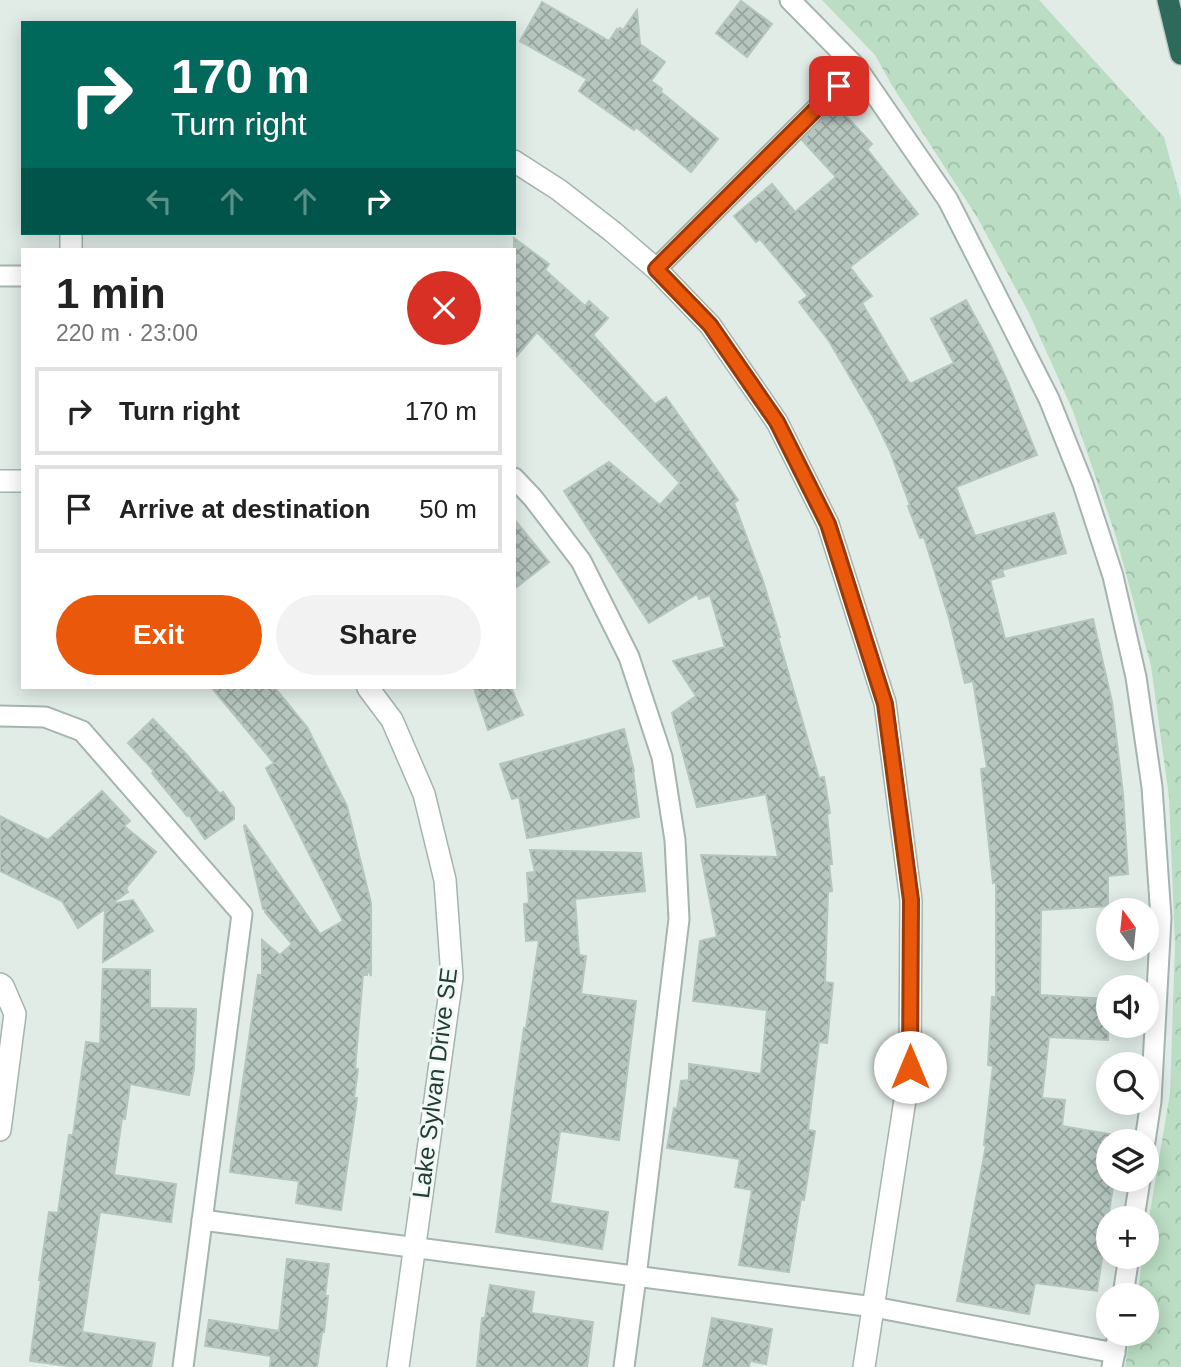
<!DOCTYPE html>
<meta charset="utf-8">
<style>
:root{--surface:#fff;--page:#f2f2f2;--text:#222;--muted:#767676;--line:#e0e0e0;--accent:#ea580c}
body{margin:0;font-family:Arial,sans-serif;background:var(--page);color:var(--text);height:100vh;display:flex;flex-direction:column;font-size:26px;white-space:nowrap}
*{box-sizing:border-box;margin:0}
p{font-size:23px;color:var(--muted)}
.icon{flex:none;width:38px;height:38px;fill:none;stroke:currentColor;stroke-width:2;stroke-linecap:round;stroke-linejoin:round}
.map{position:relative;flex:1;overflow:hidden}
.sheet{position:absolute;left:21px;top:248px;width:495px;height:441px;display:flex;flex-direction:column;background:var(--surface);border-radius:0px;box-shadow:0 4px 18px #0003}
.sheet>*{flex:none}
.guide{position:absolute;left:21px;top:21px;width:495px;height:214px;border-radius:0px;box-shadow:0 4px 18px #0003;background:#00695c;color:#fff;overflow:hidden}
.needle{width:46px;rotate:345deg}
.tools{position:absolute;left:1096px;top:898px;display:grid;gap:14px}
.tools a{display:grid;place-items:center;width:63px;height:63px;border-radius:50%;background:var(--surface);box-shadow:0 4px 18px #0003;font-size:35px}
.pin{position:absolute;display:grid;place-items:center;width:60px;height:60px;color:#fff;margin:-30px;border-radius:14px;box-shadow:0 4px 10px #0006}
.me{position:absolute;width:77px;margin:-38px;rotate:0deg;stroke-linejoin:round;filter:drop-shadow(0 0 5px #0008)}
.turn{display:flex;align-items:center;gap:24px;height:147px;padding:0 35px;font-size:32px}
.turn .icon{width:91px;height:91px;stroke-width:2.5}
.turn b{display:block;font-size:49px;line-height:60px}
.lanes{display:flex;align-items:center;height:66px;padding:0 35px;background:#0003;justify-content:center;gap:35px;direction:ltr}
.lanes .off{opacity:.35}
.round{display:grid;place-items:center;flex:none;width:74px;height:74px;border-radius:37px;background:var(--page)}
.summary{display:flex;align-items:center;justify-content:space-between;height:119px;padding:0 35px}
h1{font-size:42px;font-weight:700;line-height:52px}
.primary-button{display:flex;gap:14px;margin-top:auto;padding:14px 35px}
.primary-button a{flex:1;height:80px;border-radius:42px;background:var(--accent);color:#fff;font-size:28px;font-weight:700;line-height:80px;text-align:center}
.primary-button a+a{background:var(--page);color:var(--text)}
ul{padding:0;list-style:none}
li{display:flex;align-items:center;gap:21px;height:88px;margin:0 14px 10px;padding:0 21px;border:4px solid var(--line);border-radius:0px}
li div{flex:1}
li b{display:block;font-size:26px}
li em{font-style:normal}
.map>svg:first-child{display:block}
.forest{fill:url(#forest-crowns)}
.building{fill:url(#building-cross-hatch);stroke:#b4c6be;stroke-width:2}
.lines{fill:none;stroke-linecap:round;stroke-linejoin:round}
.service-casing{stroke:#a4b4ae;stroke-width:23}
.minor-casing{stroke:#a4b4ae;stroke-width:24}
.motorway-casing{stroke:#c1c9c6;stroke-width:24}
.service{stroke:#fff;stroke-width:19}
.minor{stroke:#fff;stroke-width:21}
.motorway{stroke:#2d6a5c;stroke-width:21}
.route-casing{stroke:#983908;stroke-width:18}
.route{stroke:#ea580c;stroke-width:12}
.labels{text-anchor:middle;stroke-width:6;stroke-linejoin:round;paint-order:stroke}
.street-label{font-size:24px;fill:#213d35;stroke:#f2f8f5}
</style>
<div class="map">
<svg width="1181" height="1367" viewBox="0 0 1181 1367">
<defs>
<pattern id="forest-crowns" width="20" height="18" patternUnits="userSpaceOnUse" patternTransform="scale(1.75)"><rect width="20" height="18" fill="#baddc3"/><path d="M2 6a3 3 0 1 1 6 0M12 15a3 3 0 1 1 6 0" fill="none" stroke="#a0bfa8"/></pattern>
<pattern id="building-cross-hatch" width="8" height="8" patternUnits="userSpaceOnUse" patternTransform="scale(1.75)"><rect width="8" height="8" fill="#b7c7c0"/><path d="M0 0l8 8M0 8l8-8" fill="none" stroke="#94a39d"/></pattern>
</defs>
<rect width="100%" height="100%" fill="#e1ece7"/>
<polygon class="forest" points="822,0 1039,0 1164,137 1181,200 1181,1367 1125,1367 1130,1334 1146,1334 1146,1295 1137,1295 1143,1257 1146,1256 1146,1236 1170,1093 1175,946 1169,797 1151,666 1116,537 1073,411 1029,313 977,217 893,87 875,55"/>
<g class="building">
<polygon points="741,1 772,24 747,57 716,33"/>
<polygon points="542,2 609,41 617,29 618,31 620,28 623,30 637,10 640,44 665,62 651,81 662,89 661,92 718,139 691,172 636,127 634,130 579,91 587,79 520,41"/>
<polygon points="837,106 872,144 867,149 918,214 850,267 872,296 862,303 910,384 954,363 931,319 966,300 991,346 1008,383 1037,455 956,487 975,536 1054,513 1066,553 1002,570 1004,576 990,580 1005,639 1093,619 1112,702 1123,794 1128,874 1108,876 1108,906 1041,910 1040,995 1108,999 1108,1040 1049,1037 1042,1098 1065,1100 1062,1126 1121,1136 1120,1141 1108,1141 1108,1180 1114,1180 1097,1291 1035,1283 1029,1314 957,1301 986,1145 984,1145 993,1066 988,1065 992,997 996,997 996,882 993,883 981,769 987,768 973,681 965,683 949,618 924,537 920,538 908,506 910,505 890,451 874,418 829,341 799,302 808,296 760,239 756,242 734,216 772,184 795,212 836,177 802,140"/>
<polygon points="514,238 549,264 545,270 585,306 589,301 608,318 593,335 655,404 666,397 738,500 734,503 763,581 780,637 778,637 819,778 824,777 830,813 827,814 832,864 829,864 832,891 828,892 825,982 833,983 827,1043 819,1042 808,1130 815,1131 804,1200 801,1199 789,1272 739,1265 752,1190 735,1187 740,1159 667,1148 674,1108 677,1109 681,1081 689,1080 689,1064 761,1074 767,1010 693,1001 700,941 717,937 701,855 778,857 766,794 697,807 672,713 696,696 673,661 725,647 710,595 699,599 697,594 649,623 564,491 609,462 660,505 680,483 537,332 514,359"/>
<polygon points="514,519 549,562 514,589"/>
<polygon points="212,688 275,688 307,727 347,806 371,903 371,976 367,968 367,975 363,975 355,1069 358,1069 354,1098 357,1098 341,1210 296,1203 299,1181 230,1172 258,975 262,975 262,940 280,955 292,944 265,912 266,910 263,909 244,826 245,825 320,934 343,921 266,768 274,763"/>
<polygon points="474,688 511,688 523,715 488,730"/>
<polygon points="153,719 187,755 220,794 223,792 234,808 234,819 205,839 188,814 187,816 152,773 154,771 128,743"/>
<polygon points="624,729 634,771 633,771 639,817 527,838 519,797 512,799 500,764"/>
<polygon points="102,791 130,821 124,826 156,852 126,888 128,892 111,904 133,900 153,931 103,962 105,909 78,928 62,901 0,871 0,816 48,840"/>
<polygon points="530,850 641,853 645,891 575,899 579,955 586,956 581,994 636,1001 619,1140 560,1131 550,1203 608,1212 602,1249 496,1232 514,1097 524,1028 526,1028 539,940 526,941 524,904 529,903 527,873 535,872"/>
<polygon points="103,969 150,970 150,1008 196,1009 194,1068 189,1095 130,1084 125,1119 122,1118 114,1175 176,1184 171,1222 100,1212 82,1332 155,1343 151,1367 76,1367 30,1361 41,1280 39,1280 49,1212 58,1213 69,1135 73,1135 86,1042 100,1044"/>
<polygon points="287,1259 329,1264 325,1296 328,1296 324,1332 322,1332 317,1367 270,1367 271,1356 205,1346 209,1320 279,1331"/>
<polygon points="490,1285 534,1292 531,1313 593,1322 587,1367 477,1367 482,1318 485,1318"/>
<polygon points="712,1318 772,1329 766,1364 750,1361 749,1367 703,1367"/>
</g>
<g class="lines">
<g class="service-casing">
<g id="service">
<polyline points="790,0 857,68 948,200 1049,399 1083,484 1113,576 1136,677 1152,787 1161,918 1151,1101 1145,1141"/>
<polyline points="656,269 857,68"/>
<polyline points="0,276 23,276"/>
<polyline points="514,478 533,498 581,561 629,657 662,757 675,840 679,919 636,1277 624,1367"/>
<polyline points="0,716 45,717 82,731 242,914 183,1367"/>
<polyline points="1134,1218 1140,1180"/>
<polyline points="202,1220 874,1307 1115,1353"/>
<polyline points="1123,1295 1129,1256"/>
<polyline points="1112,1367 1118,1334"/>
</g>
</g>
<g class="minor-casing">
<g id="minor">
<polyline points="514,161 559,190 613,232 656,269 710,325 777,422 828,524 885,703 911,900 910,1067 864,1367"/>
<polyline points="71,250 71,233"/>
<polyline points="0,481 23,481"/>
<polyline points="368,688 392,720 424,794 445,880 452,977 398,1367"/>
<polyline points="0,984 3,986 15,1014 0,1130"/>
</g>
</g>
<g class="motorway-casing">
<polyline id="motorway" points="1168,0 1181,54"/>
</g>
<use href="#service" class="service"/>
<use href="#minor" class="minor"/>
<use href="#motorway" class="motorway"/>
</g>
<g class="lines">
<g class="route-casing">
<polyline id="route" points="839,86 656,269 710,325 777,422 828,524 836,549 885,704 911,900 910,1067"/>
</g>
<use href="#route" class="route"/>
</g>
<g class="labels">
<g class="street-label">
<text transform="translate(435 1083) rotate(-83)" y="8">Lake Sylvan Drive SE</text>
</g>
</g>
</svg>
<div class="tools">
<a><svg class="needle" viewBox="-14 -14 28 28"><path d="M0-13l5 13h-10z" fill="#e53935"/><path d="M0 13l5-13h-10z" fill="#767676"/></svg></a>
<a><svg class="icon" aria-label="sound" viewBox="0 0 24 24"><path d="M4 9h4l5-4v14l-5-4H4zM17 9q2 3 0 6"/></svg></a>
<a><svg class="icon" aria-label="search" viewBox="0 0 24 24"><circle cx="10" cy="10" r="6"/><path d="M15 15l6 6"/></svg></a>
<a><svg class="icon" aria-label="layers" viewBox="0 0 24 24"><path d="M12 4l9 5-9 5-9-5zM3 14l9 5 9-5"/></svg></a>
<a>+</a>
<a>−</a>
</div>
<div class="pin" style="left:839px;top:86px;background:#d93025"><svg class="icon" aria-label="arrive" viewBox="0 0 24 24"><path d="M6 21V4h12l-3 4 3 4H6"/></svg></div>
<svg class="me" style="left:910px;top:1067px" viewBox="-20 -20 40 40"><circle r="19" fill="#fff"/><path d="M0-13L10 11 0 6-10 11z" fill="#ea580c"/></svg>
<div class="guide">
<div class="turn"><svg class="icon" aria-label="right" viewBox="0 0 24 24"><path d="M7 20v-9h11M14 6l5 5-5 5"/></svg><div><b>170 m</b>Turn right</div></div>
<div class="lanes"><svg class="icon off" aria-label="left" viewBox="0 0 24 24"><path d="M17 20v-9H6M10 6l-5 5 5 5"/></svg><svg class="icon off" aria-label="ahead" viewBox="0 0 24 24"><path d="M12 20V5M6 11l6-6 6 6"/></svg><svg class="icon off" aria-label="ahead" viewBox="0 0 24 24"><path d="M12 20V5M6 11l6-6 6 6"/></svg><svg class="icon" aria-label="right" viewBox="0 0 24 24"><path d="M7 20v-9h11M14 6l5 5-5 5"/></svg></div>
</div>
<section class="sheet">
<div class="summary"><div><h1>1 min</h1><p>220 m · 23:00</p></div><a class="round" style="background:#d93025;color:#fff"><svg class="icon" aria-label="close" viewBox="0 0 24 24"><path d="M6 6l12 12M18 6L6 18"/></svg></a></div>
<ul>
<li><svg class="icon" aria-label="right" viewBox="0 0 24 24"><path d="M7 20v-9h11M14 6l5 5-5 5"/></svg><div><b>Turn right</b></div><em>170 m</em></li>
<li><svg class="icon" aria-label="arrive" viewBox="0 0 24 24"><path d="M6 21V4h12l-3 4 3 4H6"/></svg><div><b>Arrive at destination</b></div><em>50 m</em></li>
</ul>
<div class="primary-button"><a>Exit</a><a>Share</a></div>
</section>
</div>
